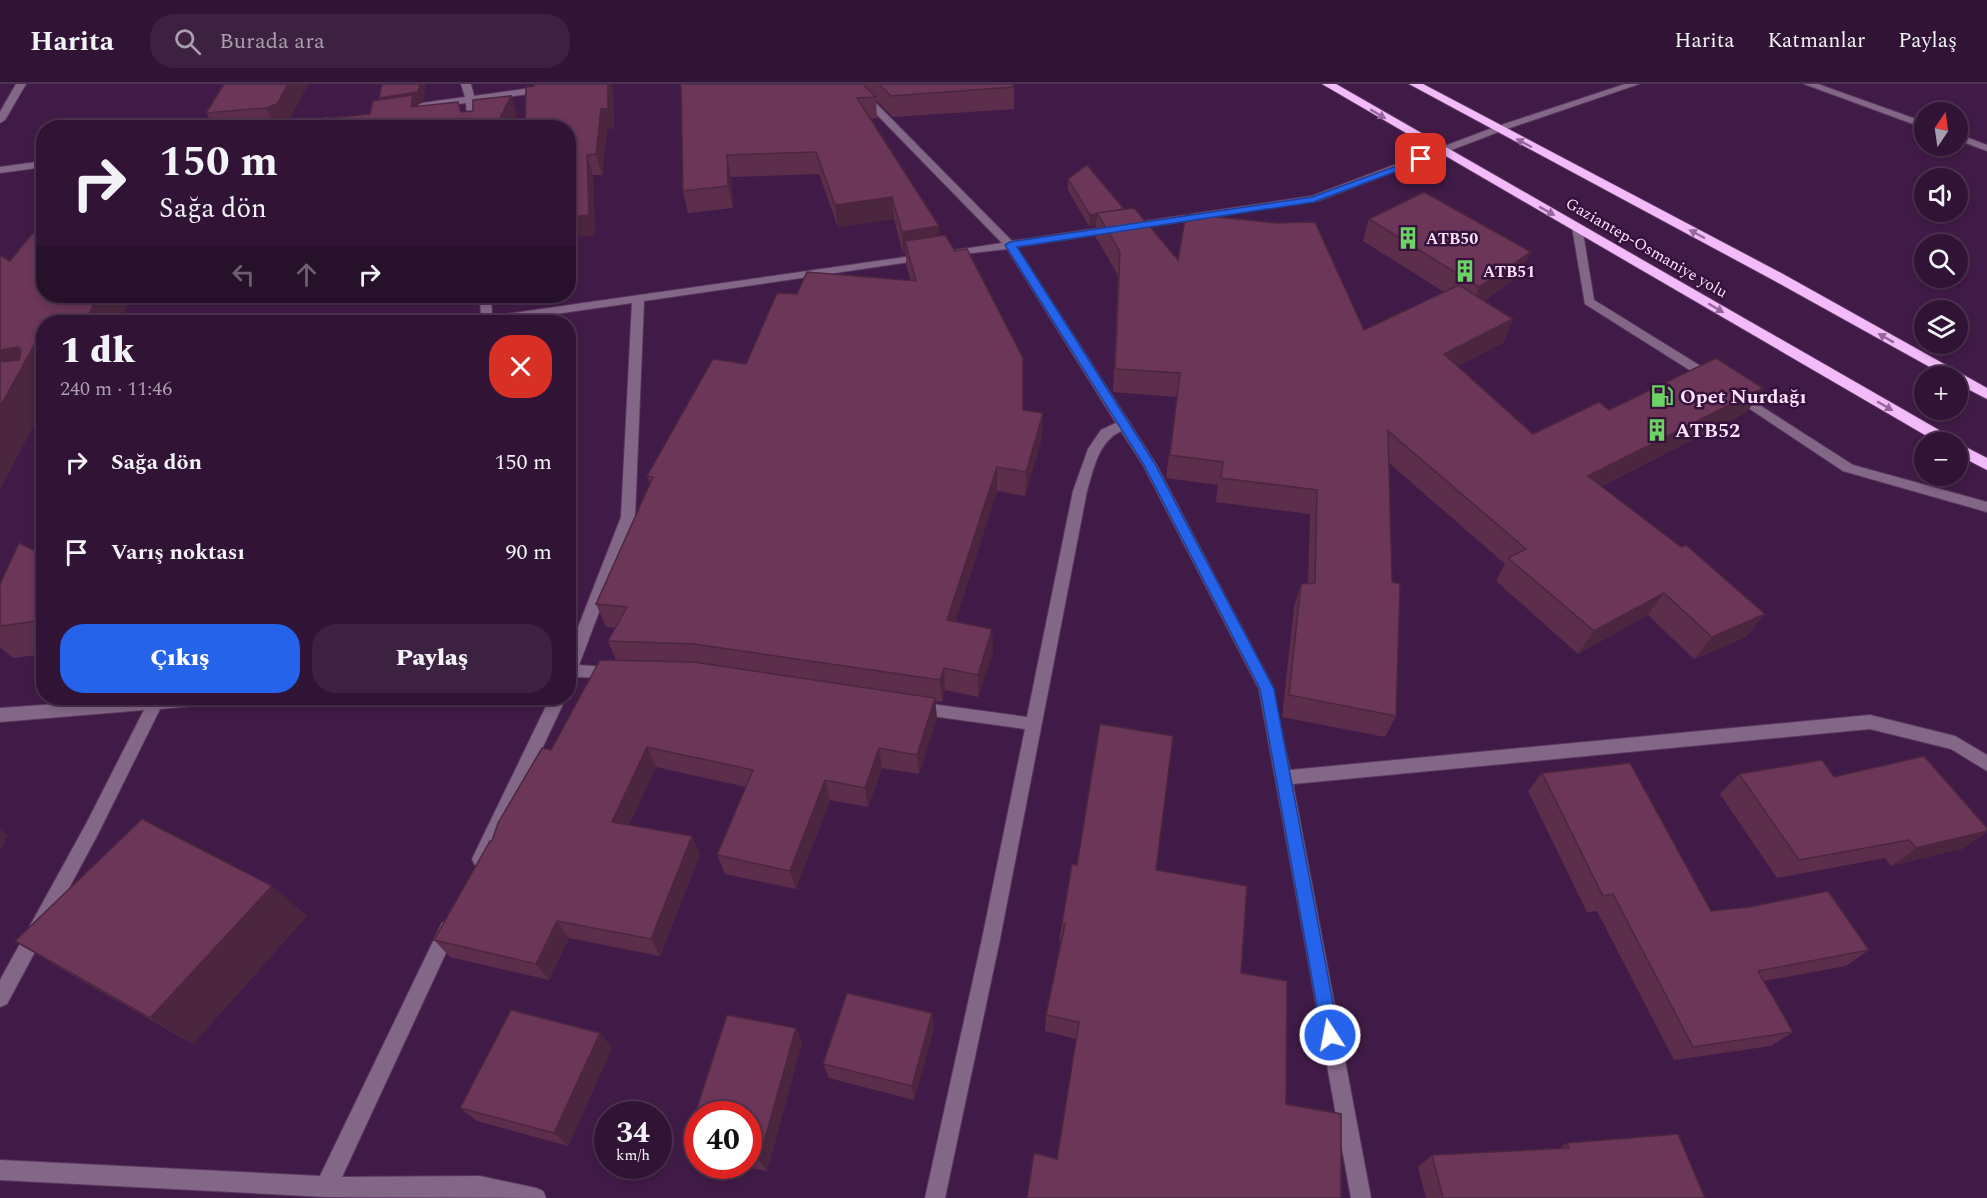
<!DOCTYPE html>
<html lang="tr">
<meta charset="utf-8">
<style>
:root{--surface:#311435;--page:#3d2141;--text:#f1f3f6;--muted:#a89ead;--line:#4c3350;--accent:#2563eb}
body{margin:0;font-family:Spectral,serif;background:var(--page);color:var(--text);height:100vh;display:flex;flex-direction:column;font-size:22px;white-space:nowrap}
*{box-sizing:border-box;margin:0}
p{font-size:20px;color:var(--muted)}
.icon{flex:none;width:33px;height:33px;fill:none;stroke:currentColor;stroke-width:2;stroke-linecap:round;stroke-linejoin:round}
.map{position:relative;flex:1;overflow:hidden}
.side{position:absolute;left:36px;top:231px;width:540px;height:390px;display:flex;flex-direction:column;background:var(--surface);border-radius:24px;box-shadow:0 3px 9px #0003,0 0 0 2px var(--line)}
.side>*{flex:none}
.top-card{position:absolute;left:36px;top:36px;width:540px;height:183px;border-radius:24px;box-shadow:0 3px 9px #0003,0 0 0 2px var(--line);background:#311435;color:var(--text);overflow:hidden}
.needle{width:39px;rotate:13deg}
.fabs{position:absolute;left:1914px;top:18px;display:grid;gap:12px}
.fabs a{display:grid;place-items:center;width:54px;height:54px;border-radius:50%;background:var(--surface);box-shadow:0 3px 9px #0003,0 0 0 2px var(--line);font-size:30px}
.speed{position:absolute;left:594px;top:1017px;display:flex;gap:12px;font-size:30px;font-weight:700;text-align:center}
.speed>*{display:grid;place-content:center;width:78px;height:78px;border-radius:50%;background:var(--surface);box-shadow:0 3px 9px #0003,0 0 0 2px var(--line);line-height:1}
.speed small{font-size:15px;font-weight:400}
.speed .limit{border:9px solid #d22;background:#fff;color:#111}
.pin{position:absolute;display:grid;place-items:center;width:51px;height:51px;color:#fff;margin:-26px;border-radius:12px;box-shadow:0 3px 9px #0006}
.me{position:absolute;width:66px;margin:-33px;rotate:349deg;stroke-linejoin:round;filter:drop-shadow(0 0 4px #0008)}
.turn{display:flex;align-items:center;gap:21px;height:126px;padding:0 24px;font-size:27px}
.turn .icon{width:78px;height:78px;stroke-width:2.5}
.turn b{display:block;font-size:42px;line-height:51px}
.lanes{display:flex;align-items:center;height:57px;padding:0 24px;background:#0003;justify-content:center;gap:30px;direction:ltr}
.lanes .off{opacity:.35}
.round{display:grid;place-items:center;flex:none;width:63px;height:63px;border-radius:24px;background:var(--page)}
.headline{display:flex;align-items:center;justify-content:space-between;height:102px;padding:0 24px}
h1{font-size:36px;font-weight:800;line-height:45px}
.action{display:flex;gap:12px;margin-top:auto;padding:12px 24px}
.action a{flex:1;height:69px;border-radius:24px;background:var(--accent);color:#fff;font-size:24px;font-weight:800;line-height:69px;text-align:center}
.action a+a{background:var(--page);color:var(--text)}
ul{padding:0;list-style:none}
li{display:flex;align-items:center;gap:18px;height:90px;padding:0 24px}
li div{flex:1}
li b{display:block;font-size:22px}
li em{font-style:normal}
header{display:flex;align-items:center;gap:36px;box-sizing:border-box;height:84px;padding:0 30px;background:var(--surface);border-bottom:2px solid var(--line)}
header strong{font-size:28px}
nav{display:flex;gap:33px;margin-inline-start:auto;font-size:21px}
.search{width:420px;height:54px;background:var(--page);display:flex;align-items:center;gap:15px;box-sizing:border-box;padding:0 21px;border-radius:24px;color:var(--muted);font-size:22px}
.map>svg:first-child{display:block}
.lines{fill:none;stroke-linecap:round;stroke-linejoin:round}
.minor-casing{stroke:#5b3760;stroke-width:2}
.highway-casing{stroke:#5b3760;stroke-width:2}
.minor{fill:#836787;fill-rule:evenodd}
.highway{fill:#f3bbfa;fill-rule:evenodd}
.wall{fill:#5c2e4c}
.shaded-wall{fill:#4b263e}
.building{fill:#6b3658;stroke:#4b263e;stroke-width:1.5}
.oneway{fill:#94669b}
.route{fill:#2563eb;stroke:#184099;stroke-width:1.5}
.labels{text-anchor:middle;stroke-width:5;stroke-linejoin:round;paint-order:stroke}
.far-poi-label{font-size:16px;font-weight:bold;fill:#fbe3fd;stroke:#36113c;text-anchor:start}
.far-street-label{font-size:16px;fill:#fbe3fd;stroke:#36113c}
.poi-label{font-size:20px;font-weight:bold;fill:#fbe3fd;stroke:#36113c;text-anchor:start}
</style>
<header>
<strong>Harita</strong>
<div class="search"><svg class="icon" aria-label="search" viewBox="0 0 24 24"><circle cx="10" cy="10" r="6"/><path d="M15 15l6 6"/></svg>Burada ara</div>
<nav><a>Harita</a><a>Katmanlar</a><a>Paylaş</a></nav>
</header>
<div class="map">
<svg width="1987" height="1114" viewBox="0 0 1987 1114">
<rect width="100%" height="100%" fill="#411b47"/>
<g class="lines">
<g class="minor-casing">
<g id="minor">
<polygon points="16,0 26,0 5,36 0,39 0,28"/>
<polygon points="461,0 471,0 474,12 561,0 586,0 581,3 475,17 478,44 468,44 466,19 422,25 417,22 422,19 465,13"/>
<path d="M847,0H857L1012,157L1312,112L1495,43L1625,0H1639L1501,47L1318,117L1017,163L1156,380L1272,601L1290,686L1870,631L1955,652L1987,671V687L1951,665L1870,645L1293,700L1371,1114H1351L1259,605L1143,381L1121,347C1098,358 1094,384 1087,407L1000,855L945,1114H925L982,855L1025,645L917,630L911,629L909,624L911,619L917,618L1027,633L1073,407L1088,365L1101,346L1116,339L1007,165L946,172L945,170L950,167L1002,159Z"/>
<polygon points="1804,0 1818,0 1924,38 1924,44"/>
<polygon points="327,34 332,37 330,39 304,44 278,44"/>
<polygon points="1958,50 1987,61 1987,67 1958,56"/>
<polygon points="44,77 44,83 0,89 0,83"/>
<polygon points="1577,140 1582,143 1594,216 1715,291 1715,297 1707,297 1585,220 1572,143"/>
<polygon points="926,170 932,173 930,175 644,217 635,433 579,581 618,584 621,588 618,592 613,594 574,593 568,596 568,569 621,433 632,219 499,238 472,238 474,235 481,234 480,212 491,212 492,232"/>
<polygon points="1736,306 1853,381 1987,418 1987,428 1843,387 1732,313 1730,310"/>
<polygon points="141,614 224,614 222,619 216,620 160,625 98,750 7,920 0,923 0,896 86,740 144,626 0,638 0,624"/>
<polygon points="550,614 566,614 487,781 481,783 475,781 472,775"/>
<polygon points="448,836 454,839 457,845 342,1093 480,1092 536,1104 543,1107 546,1114 326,1113 0,1096 0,1076 320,1092 442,839"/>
</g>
</g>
<g class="highway-casing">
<g id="highway">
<polygon points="1322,0 1336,0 1953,354 1956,358 1937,358"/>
<polygon points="1409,0 1423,0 1783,190 1987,304 1987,315 1958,300 1958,292 1946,292 1773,196"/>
<polygon points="1958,359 1987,374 1987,386 1958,371"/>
</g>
</g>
<use href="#minor" class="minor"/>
<use href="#highway" class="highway"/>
</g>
<g class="wall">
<polygon points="308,0 287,40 277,44 215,44 206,29"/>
<polygon points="681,0 1013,0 1014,3 1014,25 893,33 876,16 877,34 870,35 939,142 939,152 1023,326 1042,353 1025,412 997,407 955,538 992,545 993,568 978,613 945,606 942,618 935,617 937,634 919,690 882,684 868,723 830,716 796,805 725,790 717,771 746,703 656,683 629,741 700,770 660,872 569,854 549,896 450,873 434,856 492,757 551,666 616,576 608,557 616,544 606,543 596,520 650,400 647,392 746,280 797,210 911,197 906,181 906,170 903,170 894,135 838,143 819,90 731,93 733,124 688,129 683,107"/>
<polygon points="534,2 613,5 614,44 607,45 602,91 593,91 595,151"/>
<polygon points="1068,95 1124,125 1178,176 1364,246 1444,208 1363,157 1369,135 1521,190 1484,217 1513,235 1503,259 1458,282 1533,350 1609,326 1747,328 1602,402 1746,553 1694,575 1648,531 1578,570 1496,497 1505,480 1389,379 1396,632 1385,653 1282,633 1294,523 1301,500 1308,500 1310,430 1216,418 1218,401 1166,394 1177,313 1113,308 1118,191 1095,152 1096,141 1089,142 1068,106"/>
<polygon points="0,174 130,212 120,238 44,238 44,321 0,405"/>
<polygon points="44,447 44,570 13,574 0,563 0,500 33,466"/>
<polygon points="1173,652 1076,955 1045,947 1046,931 1061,858 1059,858 1062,839 1077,781"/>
<polygon points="1542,689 1711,827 1869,866 1846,882 1764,897 1793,948 1771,962 1674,976 1597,827 1587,828 1528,707"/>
<polygon points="1739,690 1834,693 1987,744 1987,748 1962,765 1891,782 1885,774 1777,794 1720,710"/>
<polygon points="307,832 193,960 63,886 15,857"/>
<polygon points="932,929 934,945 914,1016 829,994 823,980"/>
<polygon points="727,931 796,944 802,959 767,1087 739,1082 748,1082 748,1030 698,1030 698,1073 695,1073 685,1061"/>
<polygon points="600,949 612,964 568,1062 477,1037 460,1024"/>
<polygon points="1567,1059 1705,1114 1426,1114 1418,1083 1432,1071 1560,1064"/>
</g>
<g class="shaded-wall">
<polygon points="288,0 308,0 287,40 276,44 266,24"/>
<polygon points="420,0 426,0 423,19 417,19 421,29 383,25 379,14"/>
<polygon points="608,0 612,0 613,5 614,44 607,45 602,91 596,70 601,25"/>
<polygon points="511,12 517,30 511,44 495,44"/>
<polygon points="587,71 593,91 595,151 568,154 568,133"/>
<polygon points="727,71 731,93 733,124 728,102"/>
<polygon points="892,113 894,135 838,143 835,121"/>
<polygon points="1097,130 1096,141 1089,142 1090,131"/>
<polygon points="939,142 940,165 905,157 906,170 903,170 902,148"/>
<polygon points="1531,168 1521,190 1471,226 1479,203"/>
<polygon points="97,212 130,212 120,238 86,238"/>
<polygon points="1513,235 1503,259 1435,294 1444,270"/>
<polygon points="37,256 44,265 44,321 0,405 0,266 18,263 27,274"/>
<polygon points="1763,304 1747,328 1575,415 1588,392"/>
<polygon points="1043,329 1042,353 1025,412 1026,388"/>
<polygon points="997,383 997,407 948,559 947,536"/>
<polygon points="1664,509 1648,531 1578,570 1594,547"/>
<polygon points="1765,530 1746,553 1694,575 1712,553"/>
<polygon points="992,545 993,568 978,613 978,591"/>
<polygon points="944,584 945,606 942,618 940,596"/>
<polygon points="935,614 937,634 919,690 917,671"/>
<polygon points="647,663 656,683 622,756 612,738"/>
<polygon points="879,664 882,684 868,723 865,704"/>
<polygon points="825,696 830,716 796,805 790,787"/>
<polygon points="0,745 8,751 0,767"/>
<polygon points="1987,747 1962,765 1891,782 1916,764"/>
<polygon points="692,752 700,770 660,872 651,855"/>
<polygon points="272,802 307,832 193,960 150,934"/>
<polygon points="557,837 569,854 549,896 536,880"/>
<polygon points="932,929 934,945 914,1016 912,1002"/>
<polygon points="796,944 802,959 767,1087 759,1076"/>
<polygon points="600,949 612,964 568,1062 554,1049"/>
</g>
<g class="building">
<polygon points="224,0 288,0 277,20 266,24 206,29"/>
<polygon points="382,0 420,0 418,8 379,14"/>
<polygon points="534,0 608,0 608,25 601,25 596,70 587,71 589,131 568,133 568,44 525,44 526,3 534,2"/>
<polygon points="681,0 863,0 876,13 857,14 939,142 902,148 892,113 835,121 816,68 727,71 728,102 683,107"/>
<polygon points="879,0 1013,0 1014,3 891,12"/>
<polygon points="413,11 411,23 458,18 461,28 473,27 473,16 511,12 495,44 308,44 310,36 370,30 373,17"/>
<polygon points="1087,81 1124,125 1090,131 1068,95"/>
<polygon points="1424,108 1531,168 1479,203 1369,135"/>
<polygon points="1134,124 1178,176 1186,130 1277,139 1315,138 1364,246 1459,201 1513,235 1444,270 1533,350 1599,318 1609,326 1716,274 1763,304 1588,392 1681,463 1686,461 1765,530 1712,553 1664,509 1594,547 1508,474 1526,465 1388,347 1392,498 1400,500 1396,632 1289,611 1301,500 1315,499 1317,406 1221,394 1223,378 1170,371 1180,289 1115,285 1120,168 1097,129"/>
<polygon points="44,149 44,212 97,212 86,238 44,238 44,256 37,256 0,323 0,278 19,276 21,266 18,263 0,266 0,174 1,172 10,177 32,150"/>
<polygon points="945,151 955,167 967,165 1023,274 1023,326 1043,329 1026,388 997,383 947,536 992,545 978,591 944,584 940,596 694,560 608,557 627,523 596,520 653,393 647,392 713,275 746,280 777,209 797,210 807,188 916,197 905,157"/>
<polygon points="44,447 44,536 0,542 0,500 19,459 33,466"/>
<polygon points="600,576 694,578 935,614 917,671 879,664 865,704 825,696 790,787 717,771 753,686 647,663 612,738 692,752 651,855 557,837 536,880 434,856 490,757 492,757 498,739 542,664 551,666"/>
<polygon points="1100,640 1173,652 1156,786 1247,802 1241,889 1287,897 1286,1020 1341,1030 1341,1114 1027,1114 1034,1069 1057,1075 1079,938 1046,931 1065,840 1062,839 1072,780 1077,781"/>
<polygon points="1924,672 1987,744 1987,747 1916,764 1909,756 1799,776 1739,690 1822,676 1834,693"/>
<polygon points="1630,679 1711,827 1749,823 1828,807 1869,866 1758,887 1793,948 1693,963 1613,810 1603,812 1542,689"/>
<polygon points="142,735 272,802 150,934 15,857"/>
<polygon points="847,909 932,929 912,1002 823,980"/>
<polygon points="511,926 600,949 554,1049 460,1024"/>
<polygon points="727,931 796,944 759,1076 748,1073 748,1030 698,1030 698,1063 685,1061"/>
<polygon points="1678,1050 1705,1114 1443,1114 1432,1071 1569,1064 1567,1059"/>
</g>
<defs><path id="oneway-solid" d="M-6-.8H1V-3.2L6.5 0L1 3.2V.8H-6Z" transform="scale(1.5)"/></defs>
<g class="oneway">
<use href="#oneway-solid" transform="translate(1378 30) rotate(31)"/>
<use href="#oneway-solid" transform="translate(1524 59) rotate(-152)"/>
<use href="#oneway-solid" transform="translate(1547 127) rotate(29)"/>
<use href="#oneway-solid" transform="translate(1697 150) rotate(-152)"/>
<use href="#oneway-solid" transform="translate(1716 224) rotate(30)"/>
<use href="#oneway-solid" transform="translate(1886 254) rotate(-151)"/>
<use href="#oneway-solid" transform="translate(1885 322) rotate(30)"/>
</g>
<polygon class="route" points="1421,73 1425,75 1424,77 1314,118 1017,163 1155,380 1274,605 1339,951 1337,957 1330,959 1324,957 1322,951 1260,605 1144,381 1005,161 1010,158 1312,113"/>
<defs>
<g id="building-bare" transform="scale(1.8)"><path d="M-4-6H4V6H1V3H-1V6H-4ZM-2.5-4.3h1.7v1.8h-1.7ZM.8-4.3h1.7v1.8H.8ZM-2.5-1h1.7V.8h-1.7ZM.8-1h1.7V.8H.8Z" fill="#6ad363" stroke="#36113c" stroke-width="2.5" paint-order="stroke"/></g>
<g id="fuel-bare" transform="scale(1.8)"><path d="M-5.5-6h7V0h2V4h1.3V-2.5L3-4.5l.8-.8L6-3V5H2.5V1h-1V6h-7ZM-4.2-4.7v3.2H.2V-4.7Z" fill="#6ad363" stroke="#36113c" stroke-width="2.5" paint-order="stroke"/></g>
</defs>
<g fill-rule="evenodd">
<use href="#building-bare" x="1408" y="154"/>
<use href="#building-bare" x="1465" y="187"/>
<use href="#fuel-bare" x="1662" y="312"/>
<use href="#building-bare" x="1657" y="346"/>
</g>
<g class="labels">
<g class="far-poi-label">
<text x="1426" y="160">ATB50</text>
<text x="1483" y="193">ATB51</text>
</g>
<g class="far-street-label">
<text transform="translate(1647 163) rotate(30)" y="6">Gaziantep-Osmaniye yolu</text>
</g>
<g class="poi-label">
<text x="1680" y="319">Opet Nurdağı</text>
<text x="1675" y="353">ATB52</text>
</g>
</g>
</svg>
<div class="fabs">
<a><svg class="needle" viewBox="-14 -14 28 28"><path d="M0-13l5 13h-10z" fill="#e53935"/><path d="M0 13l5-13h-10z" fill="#a89ead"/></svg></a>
<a><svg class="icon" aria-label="sound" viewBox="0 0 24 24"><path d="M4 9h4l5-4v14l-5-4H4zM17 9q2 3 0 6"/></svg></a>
<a><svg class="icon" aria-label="search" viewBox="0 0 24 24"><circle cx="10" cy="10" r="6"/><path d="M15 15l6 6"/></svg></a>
<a><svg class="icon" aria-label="layers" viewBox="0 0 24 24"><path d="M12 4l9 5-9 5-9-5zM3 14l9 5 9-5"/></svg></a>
<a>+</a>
<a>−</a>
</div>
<div class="speed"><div>34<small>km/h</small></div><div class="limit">40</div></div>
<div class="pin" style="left:1421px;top:75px;background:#d93025"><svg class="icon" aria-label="arrive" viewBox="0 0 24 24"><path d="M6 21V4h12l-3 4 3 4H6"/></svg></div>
<svg class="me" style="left:1330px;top:951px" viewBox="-20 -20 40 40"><circle r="17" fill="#2563eb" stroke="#fff" stroke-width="3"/><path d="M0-11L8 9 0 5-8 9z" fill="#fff"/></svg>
<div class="top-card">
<div class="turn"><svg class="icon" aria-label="right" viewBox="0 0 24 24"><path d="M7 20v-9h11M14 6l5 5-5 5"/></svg><div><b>150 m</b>Sağa dön</div></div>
<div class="lanes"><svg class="icon off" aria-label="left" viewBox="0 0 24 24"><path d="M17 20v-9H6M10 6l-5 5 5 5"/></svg><svg class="icon off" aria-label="ahead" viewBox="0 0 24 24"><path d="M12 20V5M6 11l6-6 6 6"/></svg><svg class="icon" aria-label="right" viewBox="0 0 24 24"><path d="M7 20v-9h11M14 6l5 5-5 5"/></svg></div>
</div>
<section class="side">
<div class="headline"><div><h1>1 dk</h1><p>240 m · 11:46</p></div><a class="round" style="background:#d93025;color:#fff"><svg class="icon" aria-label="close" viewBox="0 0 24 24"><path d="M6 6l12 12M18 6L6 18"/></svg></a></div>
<ul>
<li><svg class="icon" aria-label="right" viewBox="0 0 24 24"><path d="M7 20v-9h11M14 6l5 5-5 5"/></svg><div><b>Sağa dön</b></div><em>150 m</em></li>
<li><svg class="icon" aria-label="arrive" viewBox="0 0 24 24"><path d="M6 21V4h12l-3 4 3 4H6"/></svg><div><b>Varış noktası</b></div><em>90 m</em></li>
</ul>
<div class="action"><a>Çıkış</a><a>Paylaş</a></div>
</section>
</div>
